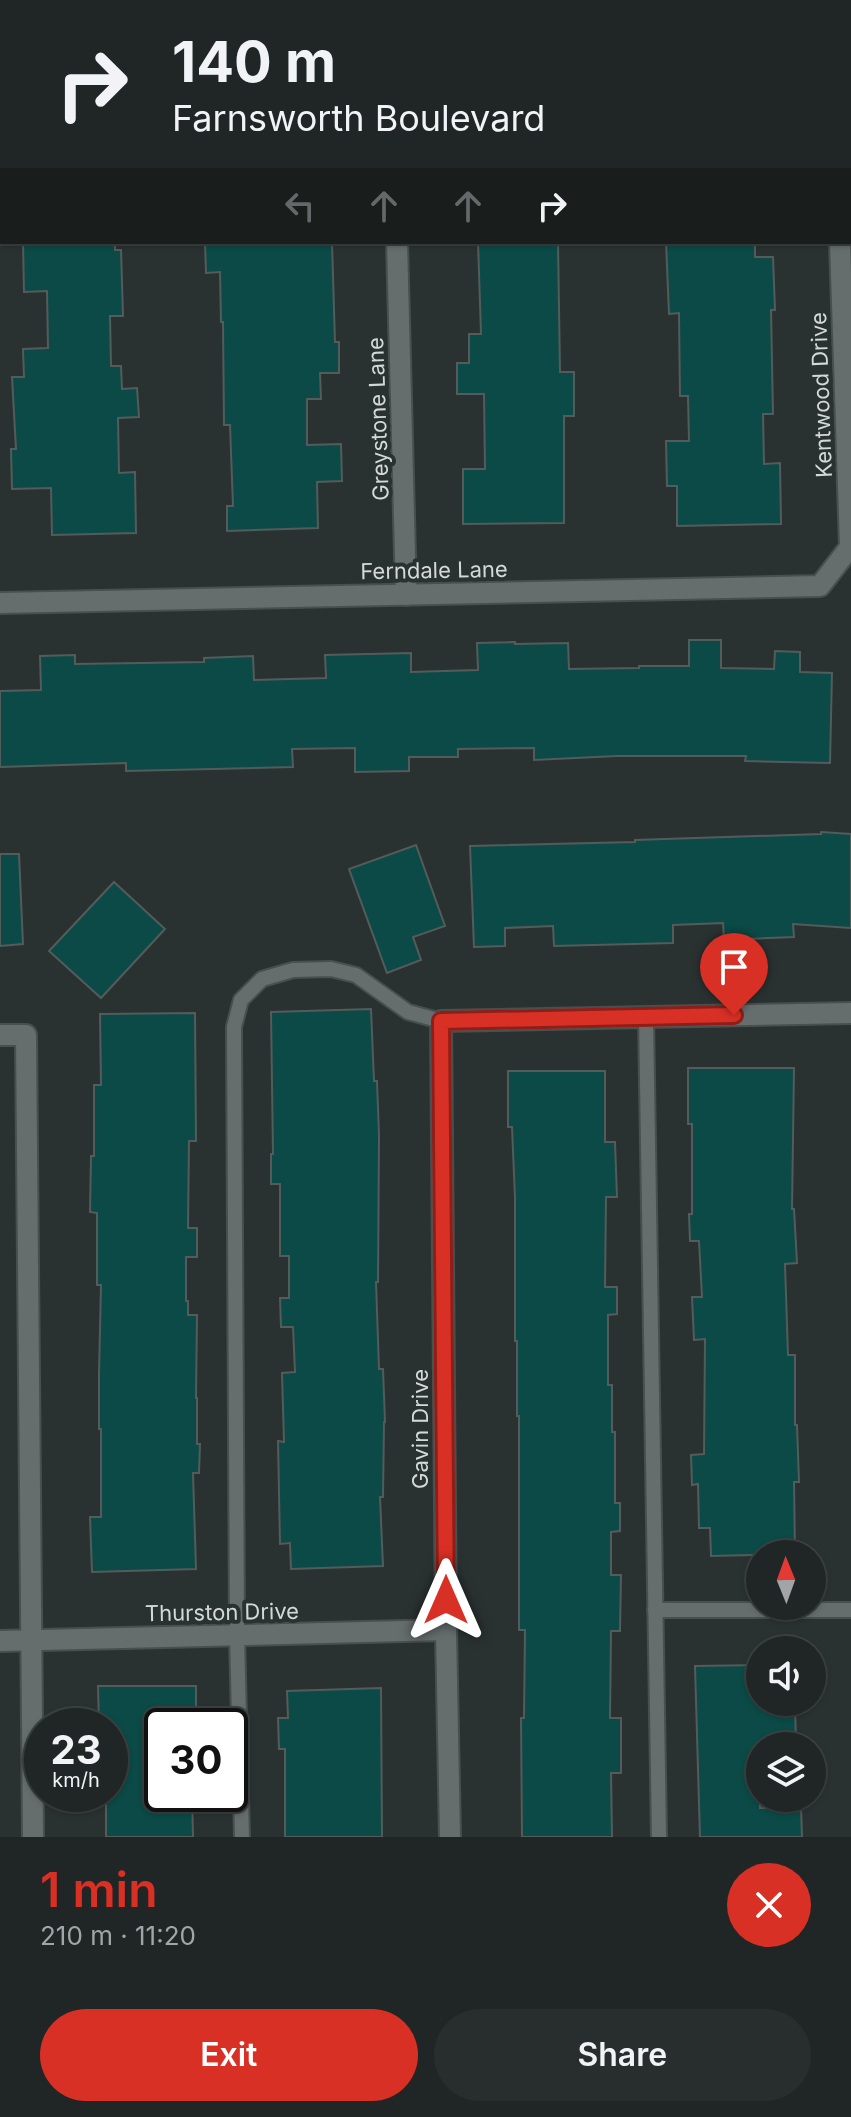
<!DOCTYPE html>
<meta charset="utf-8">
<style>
:root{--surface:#202625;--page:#282e2d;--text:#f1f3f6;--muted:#a2a5a7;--line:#3d4342;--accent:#d93025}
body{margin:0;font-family:Inter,sans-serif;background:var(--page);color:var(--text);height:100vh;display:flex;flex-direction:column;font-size:30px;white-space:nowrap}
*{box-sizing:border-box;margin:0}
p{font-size:26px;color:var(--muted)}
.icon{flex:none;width:44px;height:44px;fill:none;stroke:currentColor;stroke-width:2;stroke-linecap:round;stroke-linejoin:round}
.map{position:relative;height:1837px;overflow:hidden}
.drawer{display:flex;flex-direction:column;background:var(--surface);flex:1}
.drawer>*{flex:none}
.banner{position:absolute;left:0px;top:0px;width:852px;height:244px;box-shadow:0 2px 6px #0004,0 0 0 2px var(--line);background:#202625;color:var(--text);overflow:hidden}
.needle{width:52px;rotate:359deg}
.tools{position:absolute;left:746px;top:1540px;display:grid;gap:16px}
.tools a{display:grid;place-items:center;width:80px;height:80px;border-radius:50%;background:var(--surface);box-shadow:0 2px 6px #0004,0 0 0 2px var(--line);font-size:40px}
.speed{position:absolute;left:24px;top:1708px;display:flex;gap:16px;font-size:40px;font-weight:700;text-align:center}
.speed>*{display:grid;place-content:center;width:104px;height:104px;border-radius:50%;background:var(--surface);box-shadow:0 2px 6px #0004,0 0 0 2px var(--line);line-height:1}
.speed small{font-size:20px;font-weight:400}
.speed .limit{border:4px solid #111;border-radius:12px;background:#fff;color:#111}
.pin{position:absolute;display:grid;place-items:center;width:68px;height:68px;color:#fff;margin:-82px -34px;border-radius:50% 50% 50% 0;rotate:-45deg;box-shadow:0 0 8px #0007}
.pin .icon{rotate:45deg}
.me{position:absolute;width:88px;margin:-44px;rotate:0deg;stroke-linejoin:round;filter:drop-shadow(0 0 6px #0008)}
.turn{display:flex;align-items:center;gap:28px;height:168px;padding:0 40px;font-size:36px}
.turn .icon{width:104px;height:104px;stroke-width:2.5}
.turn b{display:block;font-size:56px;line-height:68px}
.lanes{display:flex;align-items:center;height:76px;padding:0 40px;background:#0003;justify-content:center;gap:40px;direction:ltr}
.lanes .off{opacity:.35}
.round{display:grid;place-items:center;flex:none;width:84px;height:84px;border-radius:42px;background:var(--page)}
.overview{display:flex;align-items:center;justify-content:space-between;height:136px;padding:0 40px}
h1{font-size:48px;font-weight:600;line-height:60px;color:var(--accent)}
.primary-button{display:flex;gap:16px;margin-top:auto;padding:16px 40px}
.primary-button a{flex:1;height:92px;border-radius:48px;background:var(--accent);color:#fff;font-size:32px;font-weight:600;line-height:92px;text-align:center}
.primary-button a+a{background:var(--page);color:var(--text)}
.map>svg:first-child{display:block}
.building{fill:#0b4a46;stroke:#535c5a;stroke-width:2}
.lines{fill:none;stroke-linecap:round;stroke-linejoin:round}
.lane-casing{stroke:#484f4e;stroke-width:18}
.street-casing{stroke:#484f4e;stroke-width:24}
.lane{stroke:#656e6d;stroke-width:14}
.street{stroke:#656e6d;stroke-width:20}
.route-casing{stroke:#8d1f18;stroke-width:20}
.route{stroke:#d93025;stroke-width:14}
.labels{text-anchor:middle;stroke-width:8;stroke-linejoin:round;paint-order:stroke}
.street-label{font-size:22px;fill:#d4d9d8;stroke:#2a3231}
</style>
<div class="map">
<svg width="851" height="1837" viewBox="0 0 851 1837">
<rect width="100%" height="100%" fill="#2a3231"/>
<g class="building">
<polygon points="23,242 115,242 115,250 121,250 123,316 110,316 111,366 121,366 122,389 137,388 139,417 118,418 119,473 135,472 136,533 52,535 51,488 12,489 11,449 16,449 12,377 24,377 23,349 48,348 47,291 24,292"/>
<polygon points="205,242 332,242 335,342 339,342 339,373 320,373 321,399 307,399 307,445 341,444 342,481 317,482 318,528 227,531 227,506 233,506 230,425 224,425 223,322 221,322 220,272 206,273"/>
<polygon points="478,242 558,242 560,372 574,372 574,416 564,416 564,523 463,524 463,469 485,469 484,394 457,394 457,363 469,363 469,334 481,334"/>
<polygon points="666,242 755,242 755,257 773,257 775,310 771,310 773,414 763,414 764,464 780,463 781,524 677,526 677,486 667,486 666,441 689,441 688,396 680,396 679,313 669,314"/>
<polygon points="689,640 721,640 721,668 774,669 775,651 800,652 800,672 832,673 830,763 745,761 746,756 617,756 534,760 534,748 458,749 458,757 409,757 409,771 355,772 355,748 292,749 293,767 126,771 126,763 0,767 0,691 41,690 40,656 75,655 75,664 204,662 204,658 253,656 254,680 326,678 325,655 411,653 411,672 478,670 477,643 515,642 515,644 568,643 569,669 639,668 639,666 689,666"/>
<polygon points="821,832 851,834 851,928 793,924 794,937 724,940 723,923 673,925 673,943 554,946 553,926 505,928 505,946 474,947 470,846 635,842 635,840 821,834"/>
<polygon points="416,845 445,926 413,937 421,960 387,973 349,869"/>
<polygon points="0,854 19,854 23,944 0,946"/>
<polygon points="114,882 165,929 101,998 49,951"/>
<polygon points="371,1009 374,1081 377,1081 379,1135 378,1282 376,1282 379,1369 383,1369 385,1422 384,1422 383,1497 380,1497 383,1566 291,1569 290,1543 280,1544 278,1441 284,1442 282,1373 295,1372 293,1327 281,1327 280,1298 289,1298 289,1256 280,1256 280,1184 271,1184 271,1154 273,1154 271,1012"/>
<polygon points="195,1013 196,1141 189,1141 188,1228 197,1228 197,1257 186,1257 186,1301 188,1301 188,1315 197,1315 196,1398 197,1398 197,1444 200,1444 199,1473 193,1473 196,1569 92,1572 90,1517 101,1517 101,1429 99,1429 99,1374 101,1285 97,1285 97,1213 90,1212 91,1156 94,1156 94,1085 101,1085 100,1014"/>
<polygon points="688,1068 794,1068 792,1209 794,1209 797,1263 785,1264 788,1355 795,1355 795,1425 797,1425 799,1482 794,1482 795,1554 711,1556 710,1528 699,1528 698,1484 692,1485 691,1455 704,1454 705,1339 694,1340 692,1297 702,1297 699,1241 690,1241 689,1214 692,1214 692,1124 688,1124"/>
<polygon points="508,1071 605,1071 605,1142 615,1142 617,1197 606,1197 605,1287 617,1287 617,1314 608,1315 608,1385 612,1385 612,1432 615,1432 615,1503 620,1503 620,1531 611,1532 611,1575 621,1575 620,1631 611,1631 610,1718 621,1718 621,1773 611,1773 612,1837 522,1837 521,1718 524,1718 525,1630 519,1630 519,1416 517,1416 517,1341 515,1341 515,1198 512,1127 508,1127"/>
<polygon points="760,1665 760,1702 795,1702 796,1746 760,1746 760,1808 801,1807 802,1837 700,1837 695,1666"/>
<polygon points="98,1686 196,1686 196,1726 162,1726 162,1794 192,1794 193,1837 106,1837 106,1794 110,1794 110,1726 99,1726"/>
<polygon points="381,1688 382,1837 285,1837 285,1749 279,1749 278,1718 288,1718 287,1691"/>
</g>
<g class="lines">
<g class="lane-casing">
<g id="lane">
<polyline points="646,1017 659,1837"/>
<polyline points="655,1610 851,1610"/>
<polyline points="242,1837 237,1636 234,1027 241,1000 262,979 293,970 331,969 356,975 408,1012 441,1021"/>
</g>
</g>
<g class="street-casing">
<g id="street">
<polyline points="390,0 390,2"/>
<polyline points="832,0 832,2"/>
<polyline points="397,242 406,595"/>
<polyline points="0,603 820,586 850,547 840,242"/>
<polyline points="0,1035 26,1035 33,1837"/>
<polyline points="0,1641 446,1630"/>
<polyline points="450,1837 446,1630 441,1021 851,1013"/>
</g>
</g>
<use href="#lane" class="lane"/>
<use href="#street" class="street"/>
</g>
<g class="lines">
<g class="route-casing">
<polyline id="route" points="446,1600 441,1021 734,1015"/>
</g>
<use href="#route" class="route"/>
</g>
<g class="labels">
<g class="street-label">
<text transform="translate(821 395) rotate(-92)" y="8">Kentwood Drive</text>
<text transform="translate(378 419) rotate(-92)" y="8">Greystone Lane</text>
<text transform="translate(434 570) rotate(-1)" y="8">Ferndale Lane</text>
<text transform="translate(420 1429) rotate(-90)" y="8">Gavin Drive</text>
<text transform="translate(222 1612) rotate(-1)" y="8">Thurston Drive</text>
</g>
</g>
</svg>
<div class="tools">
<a><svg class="needle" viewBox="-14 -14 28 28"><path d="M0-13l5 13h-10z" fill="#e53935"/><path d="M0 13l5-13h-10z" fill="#a2a5a7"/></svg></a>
<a><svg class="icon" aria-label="sound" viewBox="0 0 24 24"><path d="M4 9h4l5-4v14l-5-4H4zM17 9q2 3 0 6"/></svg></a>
<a><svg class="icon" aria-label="layers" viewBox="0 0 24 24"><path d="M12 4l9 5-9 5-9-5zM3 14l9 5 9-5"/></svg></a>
</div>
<div class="speed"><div>23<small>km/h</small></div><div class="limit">30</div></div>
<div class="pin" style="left:734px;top:1015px;background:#d93025"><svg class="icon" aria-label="arrive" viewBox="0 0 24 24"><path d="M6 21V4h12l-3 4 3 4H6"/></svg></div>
<svg class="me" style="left:446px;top:1600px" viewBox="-20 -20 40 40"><path d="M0-17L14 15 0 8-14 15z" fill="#d93025" stroke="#fff" stroke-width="4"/></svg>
<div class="banner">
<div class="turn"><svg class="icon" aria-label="right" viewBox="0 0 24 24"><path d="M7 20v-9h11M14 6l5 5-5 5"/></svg><div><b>140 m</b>Farnsworth Boulevard</div></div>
<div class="lanes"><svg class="icon off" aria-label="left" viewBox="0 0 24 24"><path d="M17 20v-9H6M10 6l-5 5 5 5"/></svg><svg class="icon off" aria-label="ahead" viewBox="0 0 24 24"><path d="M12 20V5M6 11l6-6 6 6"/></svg><svg class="icon off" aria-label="ahead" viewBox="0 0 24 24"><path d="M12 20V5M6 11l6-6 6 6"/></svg><svg class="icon" aria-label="right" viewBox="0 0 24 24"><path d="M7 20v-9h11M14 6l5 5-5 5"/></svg></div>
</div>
</div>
<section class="drawer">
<div class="overview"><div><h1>1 min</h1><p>210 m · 11:20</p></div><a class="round" style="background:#d93025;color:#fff"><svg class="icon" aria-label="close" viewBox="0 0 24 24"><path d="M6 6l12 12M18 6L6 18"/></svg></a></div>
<div class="primary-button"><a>Exit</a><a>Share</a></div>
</section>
